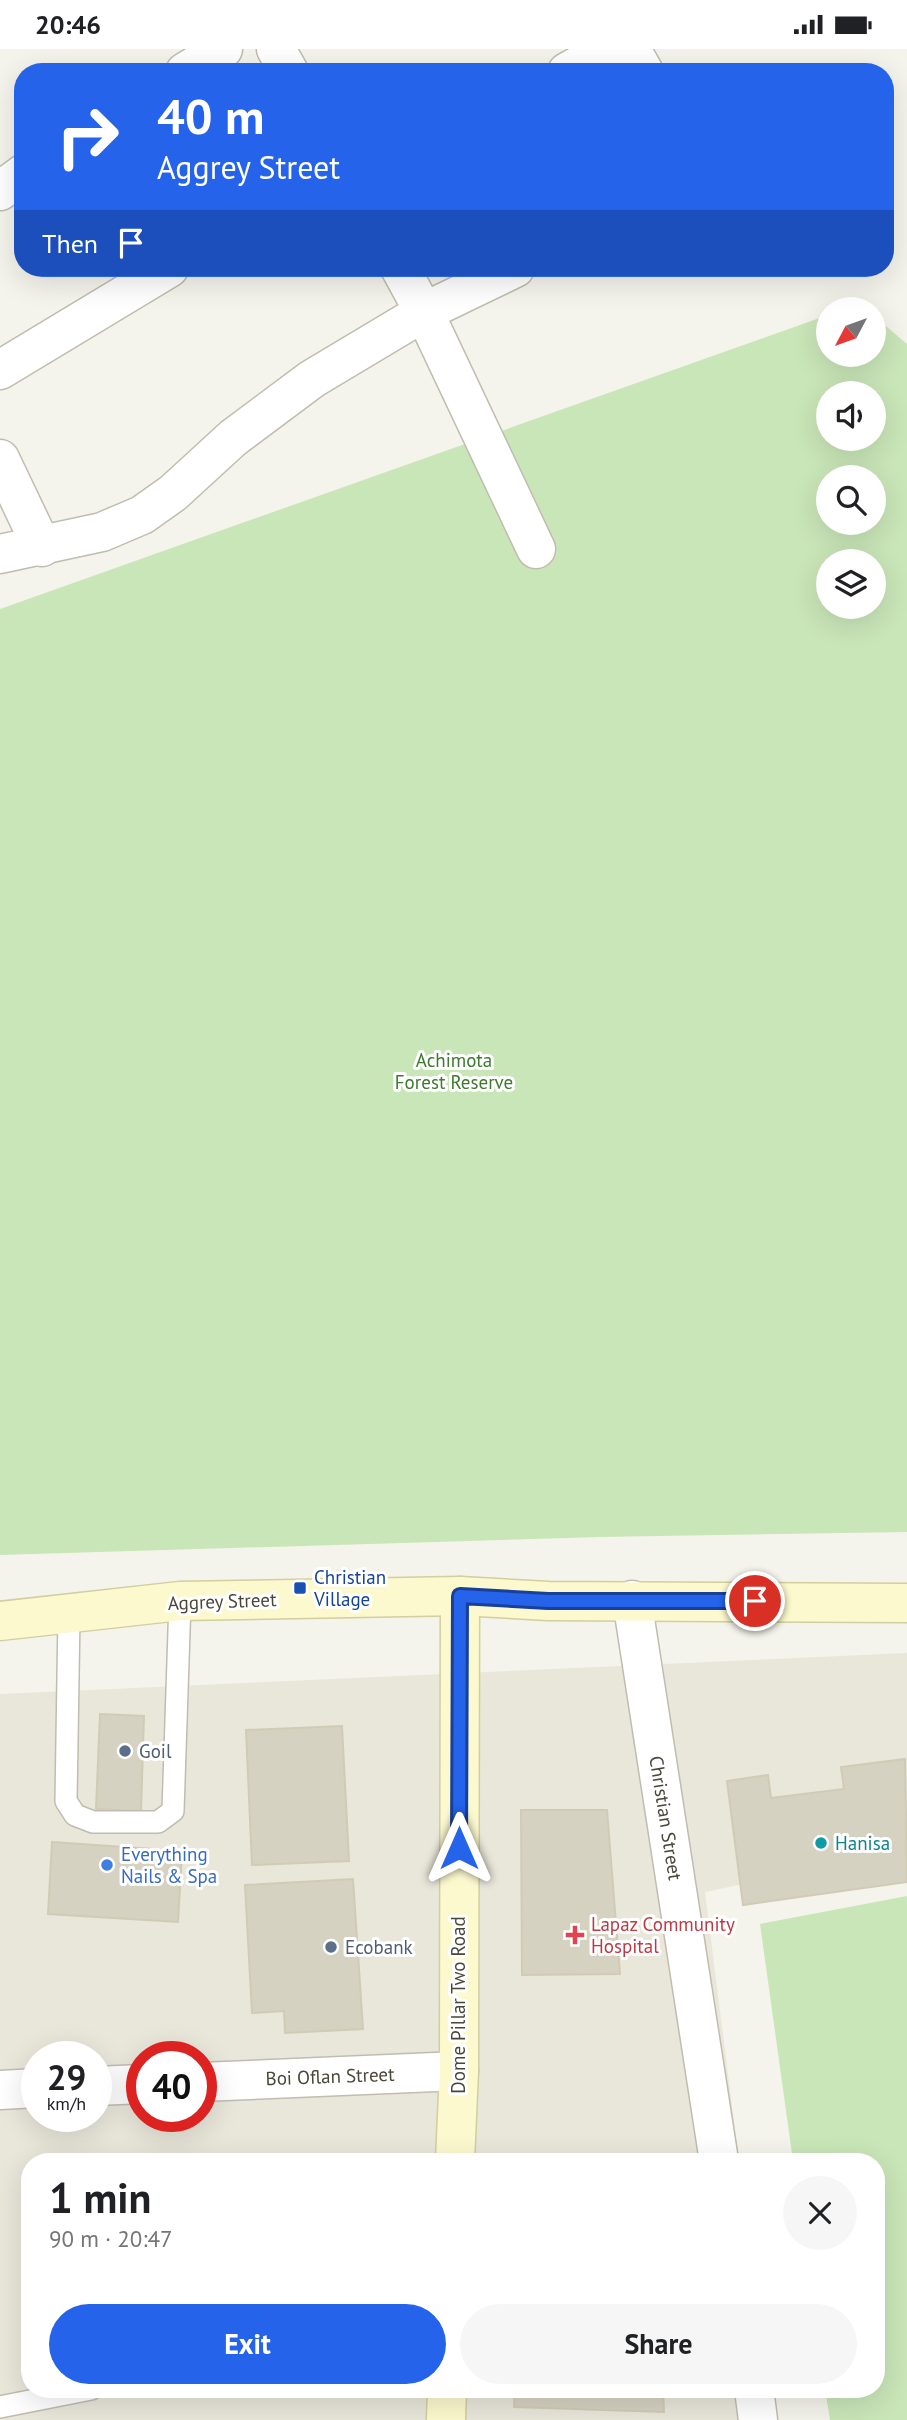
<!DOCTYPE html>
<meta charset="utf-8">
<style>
:root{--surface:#fff;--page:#f6f6f6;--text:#202124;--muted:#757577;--accent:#2563eb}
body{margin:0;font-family:"PT Sans",sans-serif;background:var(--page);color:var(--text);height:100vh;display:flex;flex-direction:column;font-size:26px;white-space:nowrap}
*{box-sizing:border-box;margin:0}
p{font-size:23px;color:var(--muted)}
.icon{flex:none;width:38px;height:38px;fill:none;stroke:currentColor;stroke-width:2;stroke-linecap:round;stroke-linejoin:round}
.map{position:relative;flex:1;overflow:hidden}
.drawer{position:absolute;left:21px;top:2104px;width:864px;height:245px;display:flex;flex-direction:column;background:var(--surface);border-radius:28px;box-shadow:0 7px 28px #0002}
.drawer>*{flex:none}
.hud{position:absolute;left:14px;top:14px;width:880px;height:214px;border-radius:28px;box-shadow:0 7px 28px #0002;background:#2563eb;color:#fff;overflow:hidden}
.needle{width:46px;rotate:229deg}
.buttons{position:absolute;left:816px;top:248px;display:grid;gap:14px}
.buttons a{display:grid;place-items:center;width:70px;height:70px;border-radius:50%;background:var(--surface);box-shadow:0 7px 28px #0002;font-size:35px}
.speed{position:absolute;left:21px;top:1992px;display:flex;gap:14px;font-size:35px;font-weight:700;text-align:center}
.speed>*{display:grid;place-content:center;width:91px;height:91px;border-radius:50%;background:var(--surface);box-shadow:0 7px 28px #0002;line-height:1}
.speed small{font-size:18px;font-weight:400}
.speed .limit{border:10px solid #d22;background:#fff;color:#111}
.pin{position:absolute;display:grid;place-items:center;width:60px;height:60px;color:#fff;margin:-30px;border:4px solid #fff;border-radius:50%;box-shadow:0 2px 7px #0007}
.me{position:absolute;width:77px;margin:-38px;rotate:0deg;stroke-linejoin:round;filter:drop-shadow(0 0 5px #0008)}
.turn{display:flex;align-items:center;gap:24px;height:147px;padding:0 28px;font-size:32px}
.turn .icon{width:91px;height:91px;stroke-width:2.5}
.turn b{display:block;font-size:49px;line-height:60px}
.then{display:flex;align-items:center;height:66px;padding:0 28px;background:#0003;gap:14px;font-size:26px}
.round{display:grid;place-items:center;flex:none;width:74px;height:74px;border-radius:37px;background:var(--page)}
.head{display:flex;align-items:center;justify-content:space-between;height:119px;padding:0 28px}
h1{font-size:42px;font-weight:800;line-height:52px}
.action{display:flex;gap:14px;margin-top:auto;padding:14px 28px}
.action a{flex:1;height:80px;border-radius:42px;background:var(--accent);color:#fff;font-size:28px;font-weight:800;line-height:80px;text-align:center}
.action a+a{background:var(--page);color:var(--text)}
.status{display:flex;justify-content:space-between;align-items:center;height:49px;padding:0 35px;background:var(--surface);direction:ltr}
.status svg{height:19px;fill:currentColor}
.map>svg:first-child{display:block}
.residential{fill:#e9e7da;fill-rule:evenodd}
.green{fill:#c9e6b8;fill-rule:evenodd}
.building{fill:#d6d2c2;stroke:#d1cbb5;stroke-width:2}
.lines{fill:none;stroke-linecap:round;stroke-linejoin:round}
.lane-casing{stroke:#c0bdaf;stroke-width:24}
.street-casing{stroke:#c0bdaf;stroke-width:41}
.secondary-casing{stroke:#d2ce9e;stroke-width:41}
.lane{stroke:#fff;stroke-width:21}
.street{stroke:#fff;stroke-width:38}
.secondary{stroke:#fcf9cf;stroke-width:38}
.route-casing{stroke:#184099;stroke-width:18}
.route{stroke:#2563eb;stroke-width:12}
.transit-dot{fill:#1a4fb4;stroke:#fff;stroke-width:2.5}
.service-dot{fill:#5c6f8a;stroke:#fff;stroke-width:2.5}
.culture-dot{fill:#0f9aa8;stroke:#fff;stroke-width:2.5}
.shop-dot{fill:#3f7fe0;stroke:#fff;stroke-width:2.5}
.health-dot{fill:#e0444e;stroke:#fff;stroke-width:2.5}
.labels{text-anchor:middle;stroke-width:6;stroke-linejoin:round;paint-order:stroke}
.park-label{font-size:19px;fill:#3d792f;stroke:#fff}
.transit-label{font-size:19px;fill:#164399;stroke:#fff;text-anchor:start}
.street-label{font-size:19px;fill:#49463a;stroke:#fff}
.service-label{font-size:19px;fill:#4e5e75;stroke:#fff;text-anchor:start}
.culture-label{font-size:19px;fill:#0d838f;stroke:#fff;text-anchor:start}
.shop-label{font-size:19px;fill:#366cbe;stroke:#fff;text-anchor:start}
.health-label{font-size:19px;fill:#be3a42;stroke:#fff;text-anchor:start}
</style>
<div class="status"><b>20:46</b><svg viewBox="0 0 49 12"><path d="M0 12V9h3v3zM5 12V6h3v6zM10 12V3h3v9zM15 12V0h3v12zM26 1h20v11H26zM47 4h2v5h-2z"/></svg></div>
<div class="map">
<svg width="907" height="2371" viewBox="0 0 907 2371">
<rect width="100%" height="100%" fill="#f5f4ec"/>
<path class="residential" d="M907,1604V1801L705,1843L739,2112H30V2340H767L771,2371H0V1645ZM37,2007H96V2067H37ZM142,2007H201V2067H142Z"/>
<g class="green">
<path d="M828,266V306H873V266L907,295V1483L600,1488L0,1506V560ZM828,345H873V390H828ZM828,429H873V474H828ZM828,513H873V558H828Z"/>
<polygon points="907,1847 907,2371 830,2371 825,2340 877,2340 877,2112 793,2112 760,1875"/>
</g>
<g class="building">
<polygon points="100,1665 144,1667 141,1762 96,1760"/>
<polygon points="342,1677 349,1812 252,1816 246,1681"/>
<polygon points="905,1710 907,1833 743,1856 727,1732 768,1726 771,1749 844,1740 841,1718"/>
<polygon points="521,1761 607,1761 620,1925 522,1926"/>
<polygon points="52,1793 182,1802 178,1873 48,1865"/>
<polygon points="353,1830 363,1980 285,1984 284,1962 252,1964 245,1836"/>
<polygon points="515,2340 663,2340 664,2363 514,2358"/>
</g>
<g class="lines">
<g class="lane-casing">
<g id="lane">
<polyline points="69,1566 66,1752 75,1766 93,1773 158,1773 173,1762 180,1552"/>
<polyline points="0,2358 91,2340"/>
</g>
</g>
<g class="street-casing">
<g id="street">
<polyline points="276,0 289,23"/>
<polyline points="631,0 644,23"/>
<polyline points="185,23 223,0"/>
<polyline points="567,23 608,0"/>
<polyline points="0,142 23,125"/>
<polyline points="400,219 424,263 536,500"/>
<polyline points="0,321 169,219"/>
<polyline points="0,410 42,498"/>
<polyline points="0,505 102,483 142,466 173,444 233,389 312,330 424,263 515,219"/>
<polyline points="632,1551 719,2112"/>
<polyline points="201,2033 459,2022"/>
<polyline points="96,2037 142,2035"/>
<polyline points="0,2041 37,2039"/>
<polyline points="754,2340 758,2371"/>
</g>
</g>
<g class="secondary-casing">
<g id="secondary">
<polyline points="0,1572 180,1552 460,1547 548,1552 907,1554"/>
<polyline points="455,2112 459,2022 460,1547"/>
<polyline points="446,2371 447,2340"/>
</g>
</g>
<use href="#lane" class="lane"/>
<use href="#street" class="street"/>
<use href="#secondary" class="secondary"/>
</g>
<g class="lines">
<g class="route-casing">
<polyline id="route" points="459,1799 460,1547 548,1552 755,1552"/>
</g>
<use href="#route" class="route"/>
</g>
<rect class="transit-dot" x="293" y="1532" width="14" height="14" rx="3.5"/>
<g class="service-dot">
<circle cx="125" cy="1702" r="7"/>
<circle cx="331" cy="1898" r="7"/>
</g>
<circle class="culture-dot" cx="821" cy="1794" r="7"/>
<circle class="shop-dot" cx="107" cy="1816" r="7"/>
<path class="health-dot" d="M571.5 1875.5h7v7h7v7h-7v7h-7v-7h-7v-7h7z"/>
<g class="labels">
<g class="park-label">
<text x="454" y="1018">Achimota<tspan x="454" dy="22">Forest Reserve</tspan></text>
</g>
<g class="transit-label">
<text x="314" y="1535">Christian<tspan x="314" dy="22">Village</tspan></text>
</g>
<g class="street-label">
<text transform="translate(222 1552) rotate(-2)" y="7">Aggrey Street</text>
<text transform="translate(666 1769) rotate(81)" y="7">Christian Street</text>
<text transform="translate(458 1956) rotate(-90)" y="7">Dome Pillar Two Road</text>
<text transform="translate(330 2027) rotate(-2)" y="7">Boi Oflan Street</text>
</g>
<g class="service-label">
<text x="139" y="1709">Goil</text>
<text x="345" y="1905">Ecobank</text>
</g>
<g class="culture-label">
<text x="835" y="1801">Hanisa</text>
</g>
<g class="shop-label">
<text x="121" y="1812">Everything<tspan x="121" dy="22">Nails &amp; Spa</tspan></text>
</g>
<g class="health-label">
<text x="591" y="1882">Lapaz Community<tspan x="591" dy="22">Hospital</tspan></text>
</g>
</g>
</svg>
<div class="buttons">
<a><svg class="needle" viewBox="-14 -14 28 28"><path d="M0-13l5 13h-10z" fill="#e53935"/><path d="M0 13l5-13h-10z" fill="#757577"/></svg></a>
<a><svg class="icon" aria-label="sound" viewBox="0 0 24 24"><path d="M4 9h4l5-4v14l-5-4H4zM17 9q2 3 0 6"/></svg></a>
<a><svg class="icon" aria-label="search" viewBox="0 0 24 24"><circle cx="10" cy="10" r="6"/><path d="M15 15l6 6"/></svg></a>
<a><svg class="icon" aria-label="layers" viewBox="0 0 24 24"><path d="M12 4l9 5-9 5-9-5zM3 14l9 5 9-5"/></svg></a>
</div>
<div class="speed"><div>29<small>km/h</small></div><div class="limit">40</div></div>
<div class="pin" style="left:755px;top:1552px;background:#d93025"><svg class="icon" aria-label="arrive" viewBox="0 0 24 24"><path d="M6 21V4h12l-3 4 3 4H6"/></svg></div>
<svg class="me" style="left:459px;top:1799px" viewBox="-20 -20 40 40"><path d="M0-17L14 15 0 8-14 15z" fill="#2563eb" stroke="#fff" stroke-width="4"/></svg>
<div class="hud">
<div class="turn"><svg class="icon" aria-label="right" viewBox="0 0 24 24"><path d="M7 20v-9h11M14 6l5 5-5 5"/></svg><div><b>40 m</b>Aggrey Street</div></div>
<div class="then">Then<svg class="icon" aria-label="arrive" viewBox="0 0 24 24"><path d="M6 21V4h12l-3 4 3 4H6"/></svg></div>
</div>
<section class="drawer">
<div class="head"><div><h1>1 min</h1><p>90 m · 20:47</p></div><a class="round"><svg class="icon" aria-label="close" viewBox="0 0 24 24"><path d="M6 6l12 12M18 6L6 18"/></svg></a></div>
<div class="action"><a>Exit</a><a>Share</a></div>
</section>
</div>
